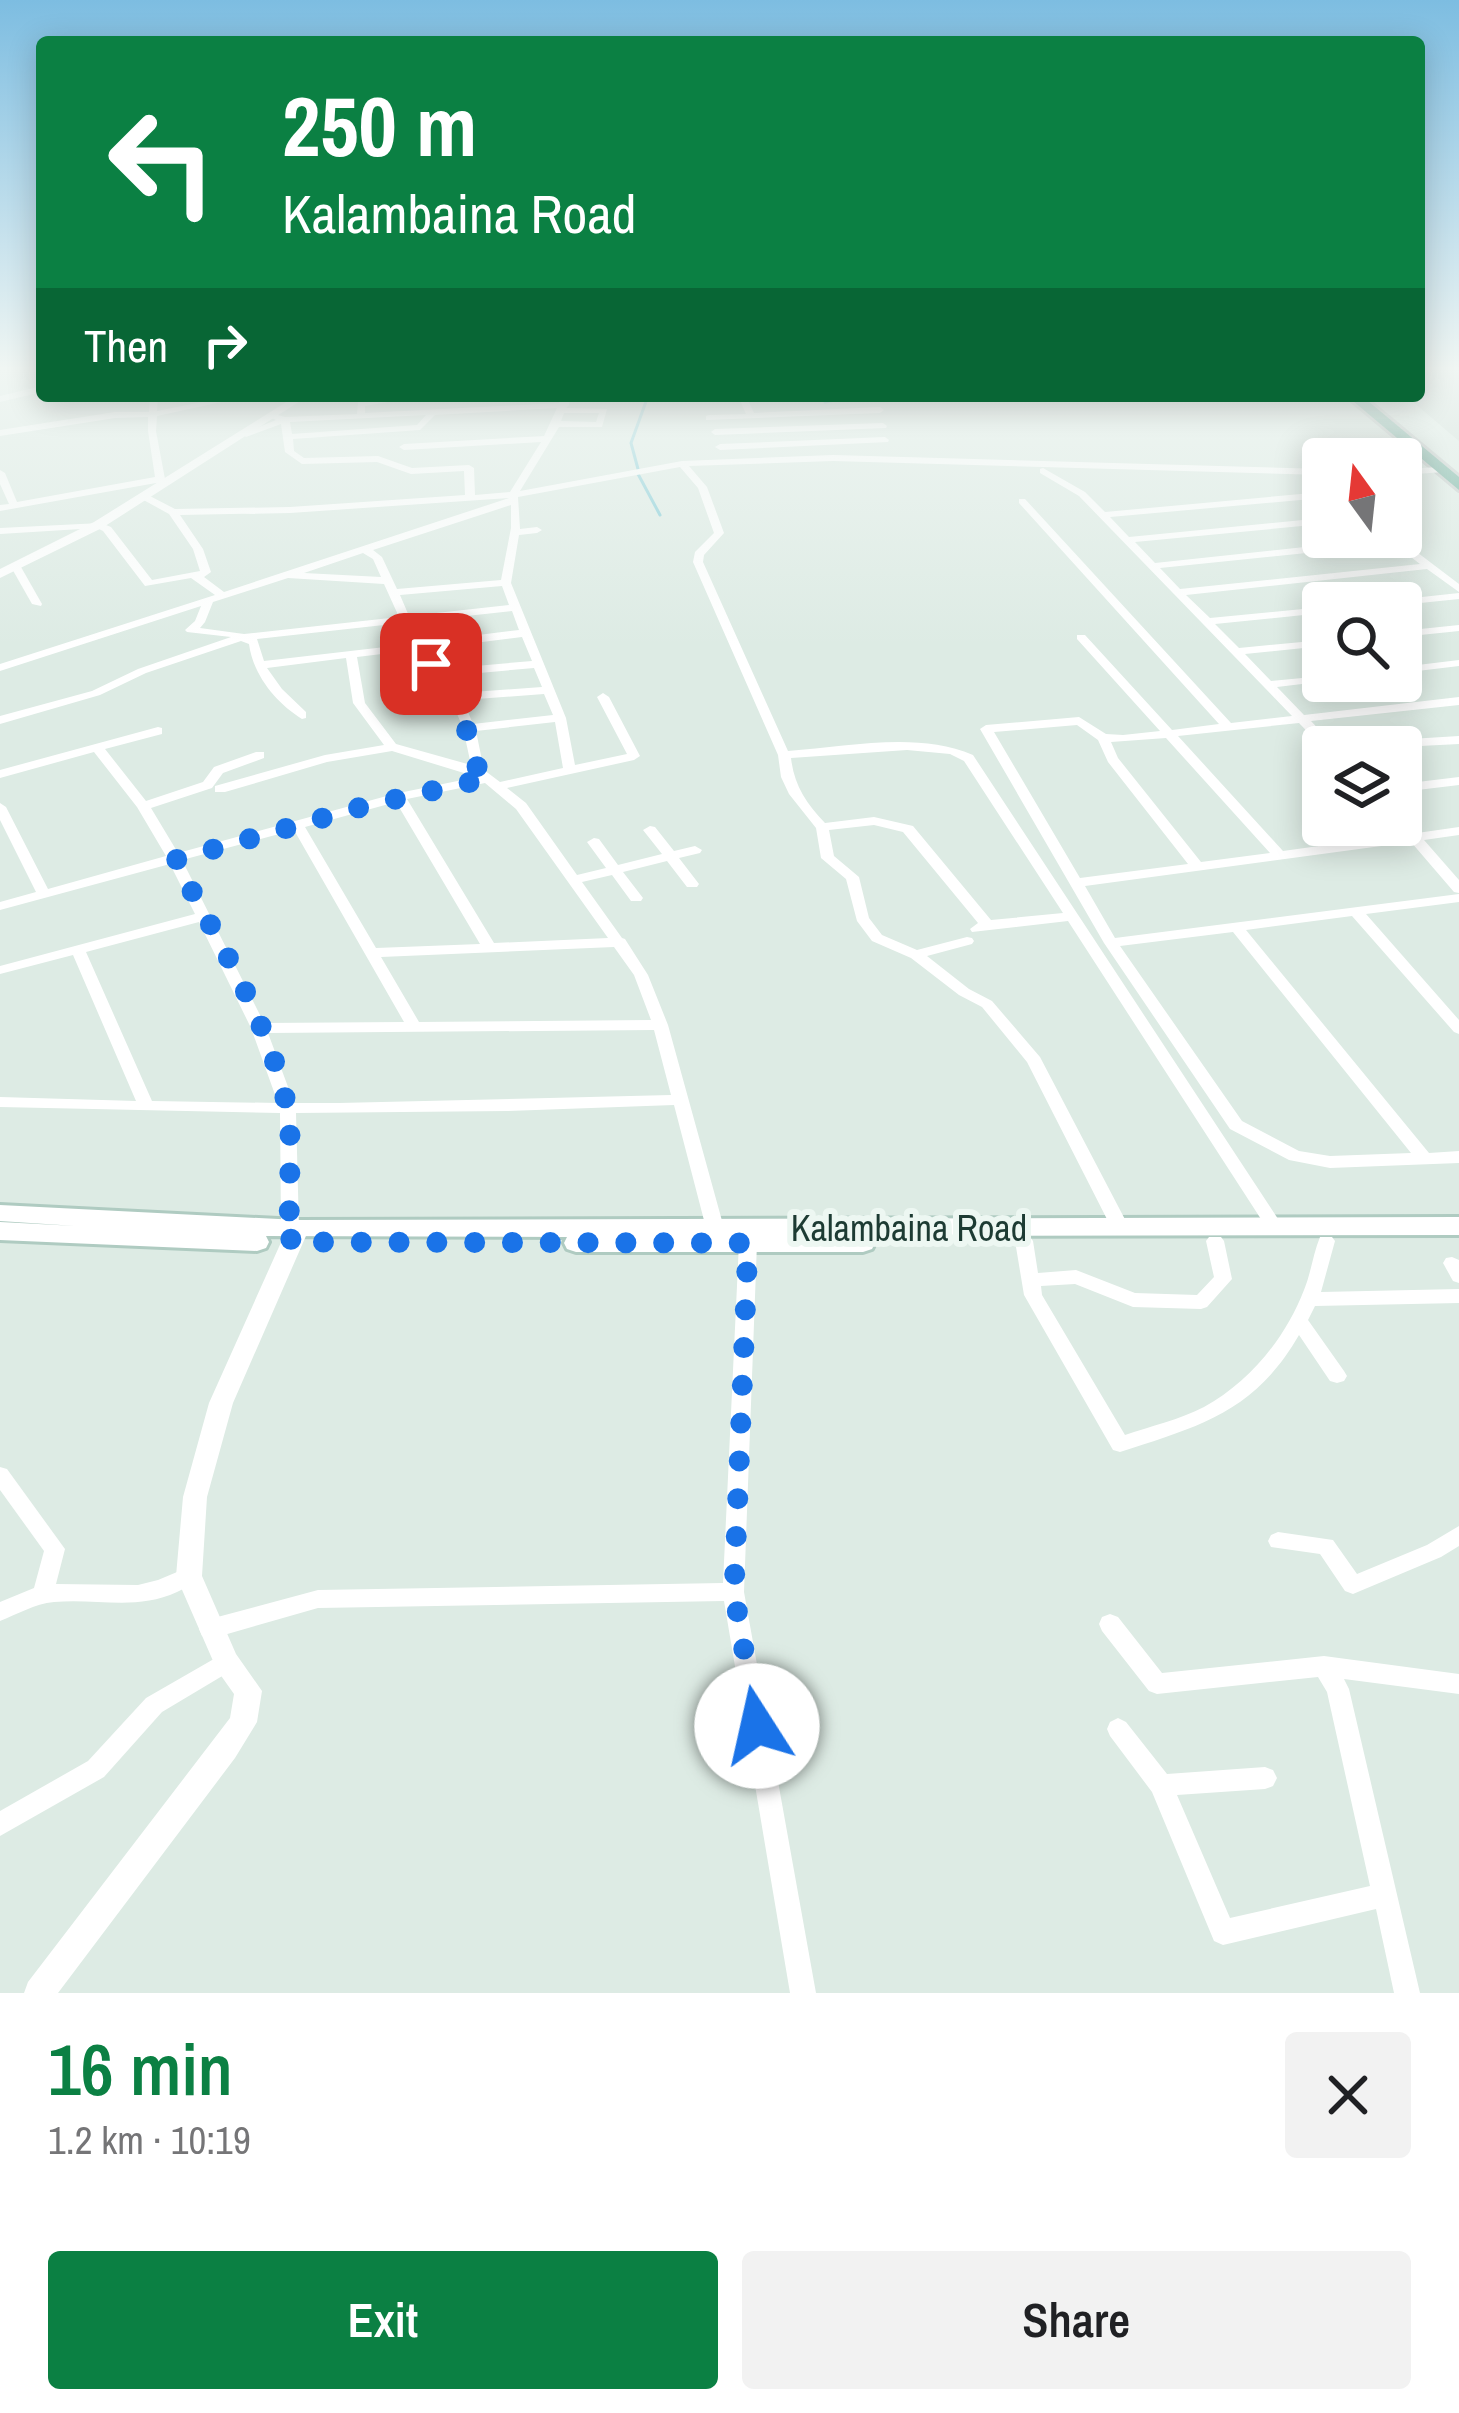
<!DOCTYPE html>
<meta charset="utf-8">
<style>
:root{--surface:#fff;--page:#f2f2f2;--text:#202124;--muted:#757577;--accent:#0b8043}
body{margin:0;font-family:"Archivo Narrow",sans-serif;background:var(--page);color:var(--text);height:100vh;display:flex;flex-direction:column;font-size:45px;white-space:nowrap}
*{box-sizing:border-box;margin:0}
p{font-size:39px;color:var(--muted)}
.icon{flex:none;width:66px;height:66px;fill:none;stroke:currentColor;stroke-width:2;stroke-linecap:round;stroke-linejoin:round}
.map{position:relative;height:1993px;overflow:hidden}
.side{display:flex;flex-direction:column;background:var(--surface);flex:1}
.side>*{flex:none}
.hud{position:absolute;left:36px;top:36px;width:1389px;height:366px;border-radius:12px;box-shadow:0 6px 30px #0003;background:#0b8043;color:#fff;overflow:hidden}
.needle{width:78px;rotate:345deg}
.buttons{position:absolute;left:1302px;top:438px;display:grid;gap:24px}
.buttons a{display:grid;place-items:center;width:120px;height:120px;border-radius:12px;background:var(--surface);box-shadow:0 6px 30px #0003;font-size:60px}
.pin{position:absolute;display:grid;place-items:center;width:102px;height:102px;color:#fff;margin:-51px;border-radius:24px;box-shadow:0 6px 18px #0006}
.me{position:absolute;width:132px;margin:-66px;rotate:350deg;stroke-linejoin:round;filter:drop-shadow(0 0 9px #0008)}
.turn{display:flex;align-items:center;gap:42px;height:252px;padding:0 48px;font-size:54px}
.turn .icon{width:156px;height:156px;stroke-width:2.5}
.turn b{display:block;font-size:84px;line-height:102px}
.then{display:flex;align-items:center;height:114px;padding:0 48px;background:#0003;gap:24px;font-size:45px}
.round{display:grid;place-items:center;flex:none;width:126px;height:126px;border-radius:12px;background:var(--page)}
.overview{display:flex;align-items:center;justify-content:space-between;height:204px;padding:0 48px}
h1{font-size:72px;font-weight:600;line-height:90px;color:var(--accent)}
.cta{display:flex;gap:24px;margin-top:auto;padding:24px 48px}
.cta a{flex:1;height:138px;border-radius:12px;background:var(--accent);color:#fff;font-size:48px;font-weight:600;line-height:138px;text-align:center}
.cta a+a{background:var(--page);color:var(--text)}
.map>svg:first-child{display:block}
.built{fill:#cbdad3}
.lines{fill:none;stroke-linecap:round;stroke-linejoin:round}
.stream{stroke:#7ecad6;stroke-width:3}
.secondary-casing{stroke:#afcbc1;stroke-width:6}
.primary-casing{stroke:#c0c8c6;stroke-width:6}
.minor{fill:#fff;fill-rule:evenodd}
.tertiary{fill:#fff;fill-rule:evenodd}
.secondary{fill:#fff;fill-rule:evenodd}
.primary{fill:#5ca591;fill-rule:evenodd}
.route{stroke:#1a73e8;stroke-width:21;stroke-dasharray:0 37.8}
.labels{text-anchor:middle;stroke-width:12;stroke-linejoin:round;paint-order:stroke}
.street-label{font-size:36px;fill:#1d3b33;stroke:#edf7f2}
</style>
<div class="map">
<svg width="1459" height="1993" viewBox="0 0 1459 1993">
<rect width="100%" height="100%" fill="#ddebe4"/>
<polygon class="built" points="1419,367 1459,367 1459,441 1406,396 1419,396"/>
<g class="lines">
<g class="stream">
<polyline points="825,402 853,396"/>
<polyline points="638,469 631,443 648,396"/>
<polyline points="638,474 660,515"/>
</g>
<g class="secondary-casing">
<polygon id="secondary" points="0,1205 298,1220 1459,1217 1459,1235 869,1236 875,1243 872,1249 863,1252 576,1252 567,1249 564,1243 567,1237 266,1236 269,1242 266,1248 257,1251 0,1240 0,1222 76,1226 0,1221"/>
</g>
<g class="primary-casing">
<polygon id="primary" points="1347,396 1362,396 1459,477 1459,490"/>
</g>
<g class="minor">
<polygon points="42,386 42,392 0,402 0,396"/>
<polygon points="150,396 158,396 157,411 232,396 249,396 157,416 156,431 165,479 163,484 156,483 0,511 0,505 9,504 0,484 0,470 5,473 17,502 155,477 148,431 148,417 115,418 0,436 0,430 115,412 149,412"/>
<path d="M399,396H421L365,406V413L559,403L562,396H570L569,405L566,408L607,409L602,427H559L520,491L682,461L833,455L1323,469V475L833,461L689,466L707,487L724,533L704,555L703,562L788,751C849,747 916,731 973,755L1282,1225L1285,1229L1282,1233H1270L1068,921L972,932L970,929L978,923L903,832L874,825L829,830L834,856L859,877L869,918L882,935L917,950L967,937L972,938L974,941L972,944L927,956L969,989L992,1001L1040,1057L1130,1229L1127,1233H1115L1112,1229L1027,1062L982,1007L959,995L911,958L872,941L857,921L846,879L821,858L816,828L789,794L781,777L778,755L693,562L695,552L714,533L698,488L680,467L518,497L520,529L537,527L542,530L537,533L519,535L511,583L566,718L575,765L627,754L597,697L603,693L609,697L640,756L634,760L507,788L526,803L577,875L606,868L587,842L594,838L599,839L618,865L662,854L643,830L650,826L655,827L674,851L695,846L702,850L700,853L679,858L699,884L697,887H687L667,861L623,872L643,898L641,901H631L612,875L582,882L622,938L625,939L648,975L668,1025L724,1228L721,1232H709L706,1228L674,1105L508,1111L296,1113L299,1229L296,1233H284L281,1229L280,1113L0,1107V1097L136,1101L73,955L0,974V966L195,914L170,864L0,910V902L36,892L0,820V803L6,807L48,889L166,856L137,807L94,752L0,778V770L158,727L162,728V734L105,749L146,801L203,782L214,767L256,752H264V758L223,773L212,788L151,808L178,853L394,794L477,777L392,751L327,762L225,792H215V786L325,755L384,745L353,703L346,658L267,668L282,689L306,712V718L302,719C276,703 253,675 249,644L241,641L146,673L100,695L0,724V716L92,691L138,669L231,637L187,632L185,630L195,621L201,606L0,671V664L215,595L191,578L145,586L103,531L97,528L0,534V528L101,523L111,527L152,580L200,571L193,549L169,514L140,498V494H146L175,509L290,507L465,495L464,471L411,474L377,462L302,464L285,452L281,424L246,437L242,434L276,420L270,417L274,414L285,417L357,414L358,402ZM557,408L544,436L404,444L399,447L404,450L541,442L510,492L475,495L474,468L469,465L412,468L378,456L304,458L294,451L293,439L420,430L435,415ZM564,413H599L596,422L561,421ZM426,415L417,425L292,434L290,422ZM509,498L224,592L204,577L211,572L203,549L180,515L290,513ZM511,505V528L501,580L397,589L382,557L373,550ZM363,553L373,559L381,577L304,573ZM288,578L384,584L399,617L244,634L200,628L205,622L213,602ZM502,586L509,605L409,616L400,595ZM512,611L519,630L422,642L412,622ZM402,623L411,644L264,661L257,639ZM522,637L532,661L441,669L426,649ZM415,650L450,697L463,728L471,765L396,744L365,703L357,657ZM534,668L542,687L459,693L446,676ZM544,694L553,715L473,724L463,700ZM555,722L563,768L500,782L484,770L476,731ZM907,750L950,754L964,761L1063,913L991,920L913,826L874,817L825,823C806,803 794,785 791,758ZM485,783L516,809L608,938L494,943L407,799ZM396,802L480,944L376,948L305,827ZM294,830L404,1022L264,1023L182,860ZM199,922L251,1028L278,1103L152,1101L86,952ZM614,947L634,975L651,1020L419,1022L381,957ZM654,1030L671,1095L339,1103H294L268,1033Z"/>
<polygon points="738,396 746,396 754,413 880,407 884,410 880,413 706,420 706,416 709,415 746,414"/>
<polygon points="786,396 809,396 811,398 807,401 783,401 782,399"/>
<polygon points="883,423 887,426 886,428 715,435 711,432 715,429"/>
<polygon points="885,437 889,440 888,442 720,450 715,447 720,444"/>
<polygon points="1441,467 1446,470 1444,472 1401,475 1401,469"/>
<path d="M1043,468L1085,492L1105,512L1323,492V498L1110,517L1129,537L1323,518V524L1135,542L1155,563L1397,537L1459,584V592L1427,569L1186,595L1210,618L1323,607V613L1215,624L1239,648L1323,640V646L1245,654L1271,681L1323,676V681H1327L1277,687L1304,715L1459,697V705L1311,721L1335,747L1323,748L1299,723L1178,736L1283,851L1405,834L1397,825H1401V818L1406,819L1417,833L1459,827V835L1424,840L1459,880V893L1454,892L1411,842L1085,886L1115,938L1459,894V902L1366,914L1459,1020V1034L1454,1032L1352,916L1246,930L1429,1153L1459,1151V1163L1330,1168L1289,1160L1230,1129L1104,943L980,729L986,725L1079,717L1106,734L1123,735L1160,731L1077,639V635H1085L1172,730L1219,724L1019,503V499H1025L1231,723L1292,716L1079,496L1040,473V469ZM1394,544L1420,564L1180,589L1160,568ZM1077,725L1098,740L1108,762L1188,864L1080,878L994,732ZM1166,738L1270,853L1201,862L1118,758L1111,742ZM1233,932L1411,1153L1330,1156L1299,1151L1242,1121L1120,946Z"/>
<polygon points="12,565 21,567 42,604 41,606 32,604 11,567"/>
<polygon points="1459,593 1459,599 1401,605 1401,603 1389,603 1394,600"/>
<polygon points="1459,625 1459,631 1401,637 1401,631"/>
<polygon points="1459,660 1459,666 1401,673 1401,667"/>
<polygon points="1459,736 1459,744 1401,747 1339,747 1345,743"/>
<polygon points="1459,777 1459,785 1401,792 1401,784"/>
<path d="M1024,1235L1030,1237L1033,1241L1038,1273L1076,1270L1135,1293L1197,1295L1214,1277L1206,1241L1209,1237H1221L1224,1241L1232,1279L1207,1307L1201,1309L1133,1307L1075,1284L1041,1286L1042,1295L1125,1435C1151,1426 1179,1420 1204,1407C1250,1382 1286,1337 1304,1290C1311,1273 1313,1254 1320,1237H1332L1335,1241L1321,1292L1459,1289V1303L1315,1306L1308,1320L1344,1371L1347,1376L1344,1381L1337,1383L1330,1381L1299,1335C1254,1413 1199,1426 1120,1452L1113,1450L1024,1295L1015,1241L1018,1237Z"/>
<polygon points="748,1237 754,1239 757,1243 744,1592 816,1993 790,1993 724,1601 318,1608 210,1639 202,1636 199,1629 202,1622 210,1619 318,1590 723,1583 739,1243 742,1239"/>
<polygon points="1452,1257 1459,1260 1459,1283 1453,1281 1443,1263 1446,1258"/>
<path d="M0,1467L7,1469L65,1549L56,1584L138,1585L158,1580L189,1567L197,1570L200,1576C193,1585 187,1587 177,1592C136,1611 97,1598 54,1602C34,1604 18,1614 0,1621V1602L34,1588L44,1551L0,1490Z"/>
<polygon points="1459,1526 1459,1546 1441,1557 1353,1594 1345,1591 1320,1554 1271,1547 1268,1541 1271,1535 1278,1532 1333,1540 1357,1574 1427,1545"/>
<polygon points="1110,1614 1118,1617 1162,1673 1324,1656 1459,1674 1459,1694 1344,1679 1349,1689 1420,1993 1394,1993 1376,1909 1223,1945 1214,1941 1152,1792 1110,1736 1107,1729 1110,1722 1118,1718 1126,1722 1167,1774 1265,1767 1273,1770 1277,1778 1273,1786 1265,1789 1177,1795 1230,1918 1370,1886 1327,1692 1318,1677 1157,1694 1149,1691 1102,1631 1099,1624 1102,1617"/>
<polygon points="226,1652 234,1655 237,1662 234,1669 162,1712 104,1777 0,1836 0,1811 88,1761 146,1698"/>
</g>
<g class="tertiary">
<polygon points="296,396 308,396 102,528 0,578 0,569 94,522"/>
<polygon points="298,1222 305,1224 309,1229 233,1403 207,1497 202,1576 236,1654 262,1691 257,1722 235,1758 58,1993 24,1993 28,1982 230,1718 234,1694 217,1670 176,1576 183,1497 209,1403 287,1229 291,1224"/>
</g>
<use href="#secondary" class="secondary"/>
<use href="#primary" class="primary"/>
</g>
<linearGradient id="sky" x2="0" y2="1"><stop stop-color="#7dbde1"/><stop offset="0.57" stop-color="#f0f6f3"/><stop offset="1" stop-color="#f0f6f3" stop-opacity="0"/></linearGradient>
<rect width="1459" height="646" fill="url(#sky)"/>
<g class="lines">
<path class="route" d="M431,664C455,700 469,727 478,771L489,778L365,806L175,860C216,937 269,1020 287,1107C294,1142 287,1191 290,1228L298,1229L289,1242L748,1243L734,1592L757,1726"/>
</g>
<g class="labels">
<g class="street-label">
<text x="909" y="1241">Kalambaina Road</text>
</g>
</g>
</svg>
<div class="buttons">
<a><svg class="needle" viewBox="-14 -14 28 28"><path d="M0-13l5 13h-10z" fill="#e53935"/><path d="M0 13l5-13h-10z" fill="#757577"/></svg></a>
<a><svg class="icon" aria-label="search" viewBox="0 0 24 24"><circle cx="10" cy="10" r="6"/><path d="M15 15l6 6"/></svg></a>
<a><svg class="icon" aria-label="layers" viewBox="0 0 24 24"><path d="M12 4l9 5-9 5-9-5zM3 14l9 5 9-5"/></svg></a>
</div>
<div class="pin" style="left:431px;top:664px;background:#d93025"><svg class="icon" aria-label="arrive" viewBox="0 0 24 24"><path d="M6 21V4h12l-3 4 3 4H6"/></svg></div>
<svg class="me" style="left:757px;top:1726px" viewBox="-20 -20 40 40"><circle r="19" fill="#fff"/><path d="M0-13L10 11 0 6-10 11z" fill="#1a73e8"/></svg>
<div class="hud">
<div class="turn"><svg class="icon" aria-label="left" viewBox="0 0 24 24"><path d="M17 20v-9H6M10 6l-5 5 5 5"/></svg><div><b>250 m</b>Kalambaina Road</div></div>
<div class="then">Then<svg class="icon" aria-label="right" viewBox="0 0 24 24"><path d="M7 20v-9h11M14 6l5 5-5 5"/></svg></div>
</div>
</div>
<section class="side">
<div class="overview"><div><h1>16 min</h1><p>1.2 km · 10:19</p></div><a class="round"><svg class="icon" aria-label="close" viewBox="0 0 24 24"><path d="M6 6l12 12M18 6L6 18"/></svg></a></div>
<div class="cta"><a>Exit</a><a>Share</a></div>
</section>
